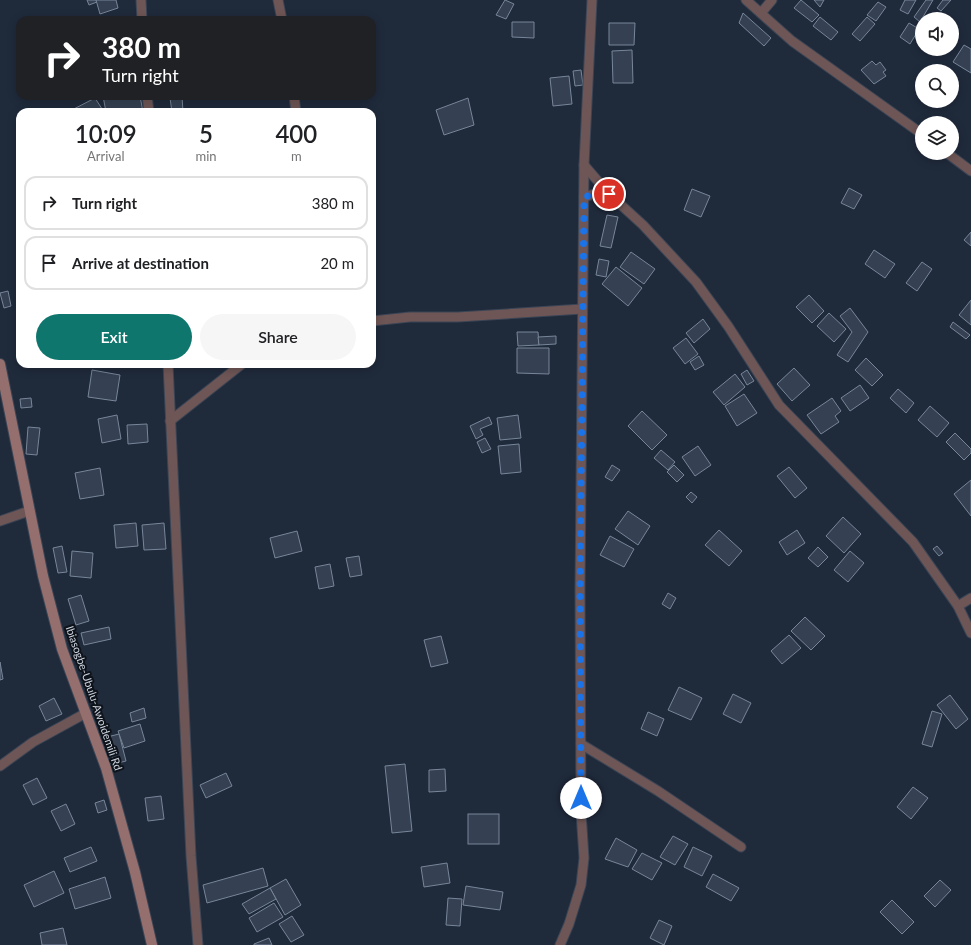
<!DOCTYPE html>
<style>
:root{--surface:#fff;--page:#f6f6f6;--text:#202124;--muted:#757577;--line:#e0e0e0;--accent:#0f766e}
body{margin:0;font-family:Lato,sans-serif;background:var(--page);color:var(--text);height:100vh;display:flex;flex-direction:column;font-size:15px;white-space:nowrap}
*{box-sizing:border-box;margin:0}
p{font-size:13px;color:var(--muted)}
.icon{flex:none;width:22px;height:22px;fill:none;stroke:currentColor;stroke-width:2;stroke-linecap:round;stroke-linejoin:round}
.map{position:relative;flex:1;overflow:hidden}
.details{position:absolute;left:16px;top:108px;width:360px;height:260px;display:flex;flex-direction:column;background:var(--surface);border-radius:12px;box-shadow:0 2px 10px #0003}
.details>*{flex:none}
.banner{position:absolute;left:16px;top:16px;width:360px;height:84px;border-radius:12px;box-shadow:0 2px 10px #0003;background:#202124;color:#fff;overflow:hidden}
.controls{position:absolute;left:915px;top:12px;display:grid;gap:8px}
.controls a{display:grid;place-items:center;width:44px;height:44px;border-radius:50%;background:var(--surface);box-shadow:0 2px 10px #0003;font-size:20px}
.pin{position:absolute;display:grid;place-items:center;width:34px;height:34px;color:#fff;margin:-17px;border:2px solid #fff;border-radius:50%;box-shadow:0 1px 4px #0007}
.me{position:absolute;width:44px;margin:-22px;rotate:0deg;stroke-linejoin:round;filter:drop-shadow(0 0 3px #0008)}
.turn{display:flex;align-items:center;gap:14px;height:84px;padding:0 20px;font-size:18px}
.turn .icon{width:52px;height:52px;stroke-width:2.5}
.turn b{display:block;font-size:28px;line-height:34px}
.eta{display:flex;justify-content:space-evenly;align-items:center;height:68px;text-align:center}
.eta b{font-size:24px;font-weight:600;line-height:28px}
.action{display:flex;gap:8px;margin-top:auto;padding:8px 20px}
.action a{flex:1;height:46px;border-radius:24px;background:var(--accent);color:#fff;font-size:16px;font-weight:600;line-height:46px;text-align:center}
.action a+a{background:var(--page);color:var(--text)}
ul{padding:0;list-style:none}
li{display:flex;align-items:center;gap:12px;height:54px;margin:0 8px 6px;padding:0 12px;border:2px solid var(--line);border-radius:12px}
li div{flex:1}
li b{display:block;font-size:15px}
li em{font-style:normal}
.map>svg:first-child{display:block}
.building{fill:#354153;stroke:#78869a}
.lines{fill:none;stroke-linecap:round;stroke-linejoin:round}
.street-casing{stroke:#3b4555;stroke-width:11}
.secondary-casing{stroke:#3b4555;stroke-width:12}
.street{stroke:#6f5656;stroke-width:9}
.secondary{stroke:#956f6e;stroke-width:10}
.route{stroke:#1a73e8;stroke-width:7;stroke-dasharray:0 12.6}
.labels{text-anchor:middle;stroke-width:4;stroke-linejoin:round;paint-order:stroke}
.street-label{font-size:11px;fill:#ced5e0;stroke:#0e131a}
</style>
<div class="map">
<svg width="971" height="945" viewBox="0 0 971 945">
<rect width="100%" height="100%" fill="#1f2a3b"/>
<g class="building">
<polygon points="87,0 96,0 97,2 89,5"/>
<polygon points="96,0 116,0 118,8 100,14"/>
<polygon points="505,0 514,4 506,19 496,15"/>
<polygon points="801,0 819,15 812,22 794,8"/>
<polygon points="814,0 824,0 820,7"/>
<polygon points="905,0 916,0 908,14 900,10"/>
<polygon points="926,0 933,0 920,22 914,17"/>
<polygon points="943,0 951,0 941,11 937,8"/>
<polygon points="878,2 886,7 876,21 867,15"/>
<polygon points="743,13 771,38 764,46 739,23"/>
<polygon points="820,17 838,32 831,40 813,26"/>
<polygon points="867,17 875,24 860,41 852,34"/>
<polygon points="512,22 534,22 534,38 512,37"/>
<polygon points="609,23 635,23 634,45 609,45"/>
<polygon points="909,23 919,29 910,44 900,37"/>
<polygon points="952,23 958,28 952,36"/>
<polygon points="964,45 971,49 971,73 953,62"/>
<polygon points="930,49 943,49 938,55"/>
<polygon points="632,50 633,83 613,83 612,51"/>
<polygon points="872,61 876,65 880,62 886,70 883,72 886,76 874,84 861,70"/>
<polygon points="581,70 583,85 575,86 573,71"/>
<polygon points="569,76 572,104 553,106 550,78"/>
<polygon points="103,96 140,96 143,112 106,112"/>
<polygon points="182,96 183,112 172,112 170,98"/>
<polygon points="95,98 104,112 68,112"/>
<polygon points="468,98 474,125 444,135 436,110"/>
<polygon points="849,188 862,195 854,209 841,203"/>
<polygon points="692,189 710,196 701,217 684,210"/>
<polygon points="607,215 618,217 611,248 600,246"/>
<polygon points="971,232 971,246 964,240"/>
<polygon points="874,250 895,264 885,278 865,264"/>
<polygon points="631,252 655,269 644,284 620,267"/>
<polygon points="599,259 609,261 606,277 596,275"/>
<polygon points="922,262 932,269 917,291 906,283"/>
<polygon points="616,267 642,288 628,306 602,284"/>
<polygon points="8,291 11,306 4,308 0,293"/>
<polygon points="809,295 824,311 812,323 796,307"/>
<polygon points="971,300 971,325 959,315"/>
<polygon points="850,308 868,332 848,362 837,355 852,332 840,316"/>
<polygon points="829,313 846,329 834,342 817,326"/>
<polygon points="703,319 710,329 694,343 686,333"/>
<polygon points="953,322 970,335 966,339 950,327"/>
<polygon points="517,332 538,332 539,345 518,346"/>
<polygon points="556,336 556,344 539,345 538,337"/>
<polygon points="686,338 698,354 685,364 673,348"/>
<polygon points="517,348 549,348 549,374 517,373"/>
<polygon points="699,356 704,365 695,370 690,362"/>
<polygon points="866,358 883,375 872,386 855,370"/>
<polygon points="794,368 810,385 792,401 777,384"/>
<polygon points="92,370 120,375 116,401 88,397"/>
<polygon points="747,370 754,381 747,385 741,374"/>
<polygon points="735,374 745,387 724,405 713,392"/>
<polygon points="860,385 869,398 850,411 841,398"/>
<polygon points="898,389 914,403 906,413 890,398"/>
<polygon points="744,394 757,413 737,426 725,406"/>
<polygon points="31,398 32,407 21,408 20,399"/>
<polygon points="832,398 841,411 835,416 839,422 821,434 807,415"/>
<polygon points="930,406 949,423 937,437 918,420"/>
<polygon points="642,411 667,435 652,450 628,426"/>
<polygon points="117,415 121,439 102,443 98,419"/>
<polygon points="518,415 521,438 500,440 497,418"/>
<polygon points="489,417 492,424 480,429 483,435 476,439 470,426"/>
<polygon points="147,424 148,442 128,444 127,425"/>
<polygon points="28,427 40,428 37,455 26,454"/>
<polygon points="955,433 971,449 971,453 964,460 946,442"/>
<polygon points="485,438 491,449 482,453 477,442"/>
<polygon points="519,444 521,472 501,474 498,446"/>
<polygon points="698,446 711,465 695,476 682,457"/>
<polygon points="661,450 675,462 668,470 654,458"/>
<polygon points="612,465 620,470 612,481 605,477"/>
<polygon points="674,465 684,475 677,482 667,472"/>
<polygon points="789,467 807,488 795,498 777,476"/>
<polygon points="100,468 104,495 80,499 75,473"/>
<polygon points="971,480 971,516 954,494"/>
<polygon points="691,492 697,497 692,503 686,497"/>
<polygon points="628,511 650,526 638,545 615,529"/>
<polygon points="843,517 861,534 844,553 826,536"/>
<polygon points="136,523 138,546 116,548 114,525"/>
<polygon points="164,523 166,549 144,550 142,525"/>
<polygon points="719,530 742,551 729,566 705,545"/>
<polygon points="797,530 805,543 787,555 779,542"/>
<polygon points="297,531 302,551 275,558 270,538"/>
<polygon points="610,536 634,549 624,567 600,555"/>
<polygon points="62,546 67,572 58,573 53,548"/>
<polygon points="937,546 943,553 939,556 933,549"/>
<polygon points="818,547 828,557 818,567 808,558"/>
<polygon points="72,551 93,553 91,578 70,576"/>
<polygon points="850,551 864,563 848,582 834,570"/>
<polygon points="359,556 362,575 350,577 346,558"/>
<polygon points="330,564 334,586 319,589 315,567"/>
<polygon points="668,593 676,598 670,609 662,604"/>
<polygon points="81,595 89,621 76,625 68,599"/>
<polygon points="805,617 825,636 811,650 791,631"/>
<polygon points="109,627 111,639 84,645 81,633"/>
<polygon points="789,635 801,648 782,664 771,651"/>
<polygon points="441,636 448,663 431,667 424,640"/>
<polygon points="0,662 3,679 0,680"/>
<polygon points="679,687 702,698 691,720 668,710"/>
<polygon points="733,694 751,703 741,723 723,714"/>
<polygon points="950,695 968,719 956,729 937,705"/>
<polygon points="54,698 62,714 46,721 39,706"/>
<polygon points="144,708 146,718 132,722 130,713"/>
<polygon points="932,711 942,714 932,747 922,744"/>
<polygon points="648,712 664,719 657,736 641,729"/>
<polygon points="140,724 145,741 124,748 118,731"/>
<polygon points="119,734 126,761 114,764 107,737"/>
<polygon points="405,764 412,831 392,833 385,766"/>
<polygon points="445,769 446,791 429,792 429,770"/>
<polygon points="226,773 232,786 206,798 200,785"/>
<polygon points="37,778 47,798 33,805 23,785"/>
<polygon points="913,787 928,798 911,819 897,807"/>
<polygon points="161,796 164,819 148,821 145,798"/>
<polygon points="104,800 107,810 98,813 95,803"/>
<polygon points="66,804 75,824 61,831 51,811"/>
<rect x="468" y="814" width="31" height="30"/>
<polygon points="673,836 688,844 675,865 660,857"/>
<polygon points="616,838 637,850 628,867 605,859"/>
<polygon points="91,847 97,861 70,872 64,858"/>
<polygon points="693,847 712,856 702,876 684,867"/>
<polygon points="642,853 662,863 652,880 632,869"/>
<polygon points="447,863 450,883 424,887 421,867"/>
<polygon points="263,868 268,886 207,903 203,885"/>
<polygon points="54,871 64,893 34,907 24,885"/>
<polygon points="713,874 739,888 731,901 706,887"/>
<polygon points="105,877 111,898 75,909 69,889"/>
<polygon points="286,879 301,905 285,915 270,888"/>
<polygon points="940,880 951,890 935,907 924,896"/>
<polygon points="466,886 503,892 500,910 463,905"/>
<polygon points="270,888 276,899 249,914 242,904"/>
<polygon points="448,898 462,899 460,926 446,925"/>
<polygon points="892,900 914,922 902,934 880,912"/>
<polygon points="274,903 283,917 257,932 249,918"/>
<polygon points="292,916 304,935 291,942 279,924"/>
<polygon points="659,920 672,926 664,945 650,938"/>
<polygon points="63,928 67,945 42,945 40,933"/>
<polygon points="269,938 272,945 254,945 254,944"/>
</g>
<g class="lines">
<g class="street-casing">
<g id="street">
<polyline points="141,0 142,20"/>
<polyline points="278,0 282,20"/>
<polyline points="746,0 792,41 922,134"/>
<polyline points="761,13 772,0"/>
<polyline points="147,96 149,112"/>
<polyline points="294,96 296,112"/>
<polyline points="947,153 971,171"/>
<polyline points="584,165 609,194 643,225 696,282 728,326 779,405 913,542 958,606 971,633"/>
<polyline points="584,197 601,192 609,194"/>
<polyline points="372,321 410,317 458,317 582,309"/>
<polyline points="168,364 191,856 198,945"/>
<polyline points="170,421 242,364"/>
<polyline points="0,521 29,511"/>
<polyline points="958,606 971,598"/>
<polyline points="581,744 658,791 741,847"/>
<polyline points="0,766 33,742 86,713"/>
<polyline points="560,945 569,924 581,885 584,858 581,812 580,590 584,165 592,0"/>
</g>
</g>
<g class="secondary-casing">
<polyline id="secondary" points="0,364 43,576 62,649 106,768 135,872 152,945"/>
</g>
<use href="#street" class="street"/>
<use href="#secondary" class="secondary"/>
</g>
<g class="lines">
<polyline class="route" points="581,798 580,590 584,197 601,192 609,194"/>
</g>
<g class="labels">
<g class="street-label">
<text transform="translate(94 698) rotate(71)" y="4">Ibiasogbe-Ubulu-Awoidemili Rd</text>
</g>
</g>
</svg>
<div class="controls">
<a><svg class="icon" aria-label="sound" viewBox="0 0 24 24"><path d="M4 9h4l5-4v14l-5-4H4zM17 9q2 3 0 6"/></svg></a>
<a><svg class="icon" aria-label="search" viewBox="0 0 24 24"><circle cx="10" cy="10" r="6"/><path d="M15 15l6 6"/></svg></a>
<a><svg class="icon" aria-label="layers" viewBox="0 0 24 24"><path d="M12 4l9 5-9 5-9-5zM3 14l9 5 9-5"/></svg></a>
</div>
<div class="pin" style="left:609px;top:194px;background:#d93025"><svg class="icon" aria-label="arrive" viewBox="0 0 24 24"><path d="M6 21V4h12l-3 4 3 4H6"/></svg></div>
<svg class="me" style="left:581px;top:798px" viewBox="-20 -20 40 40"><circle r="19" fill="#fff"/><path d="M0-13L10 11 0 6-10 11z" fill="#1a73e8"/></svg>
<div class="banner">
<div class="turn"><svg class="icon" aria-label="right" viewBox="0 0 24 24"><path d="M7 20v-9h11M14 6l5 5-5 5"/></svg><div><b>380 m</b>Turn right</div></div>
</div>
<section class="details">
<div class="eta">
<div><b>10:09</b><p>Arrival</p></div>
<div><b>5</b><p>min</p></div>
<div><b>400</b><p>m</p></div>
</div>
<ul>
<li><svg class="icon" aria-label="right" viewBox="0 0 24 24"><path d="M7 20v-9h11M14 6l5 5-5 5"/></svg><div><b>Turn right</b></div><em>380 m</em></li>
<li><svg class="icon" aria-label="arrive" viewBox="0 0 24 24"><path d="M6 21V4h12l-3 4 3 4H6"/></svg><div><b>Arrive at destination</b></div><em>20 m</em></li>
</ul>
<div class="action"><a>Exit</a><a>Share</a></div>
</section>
</div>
